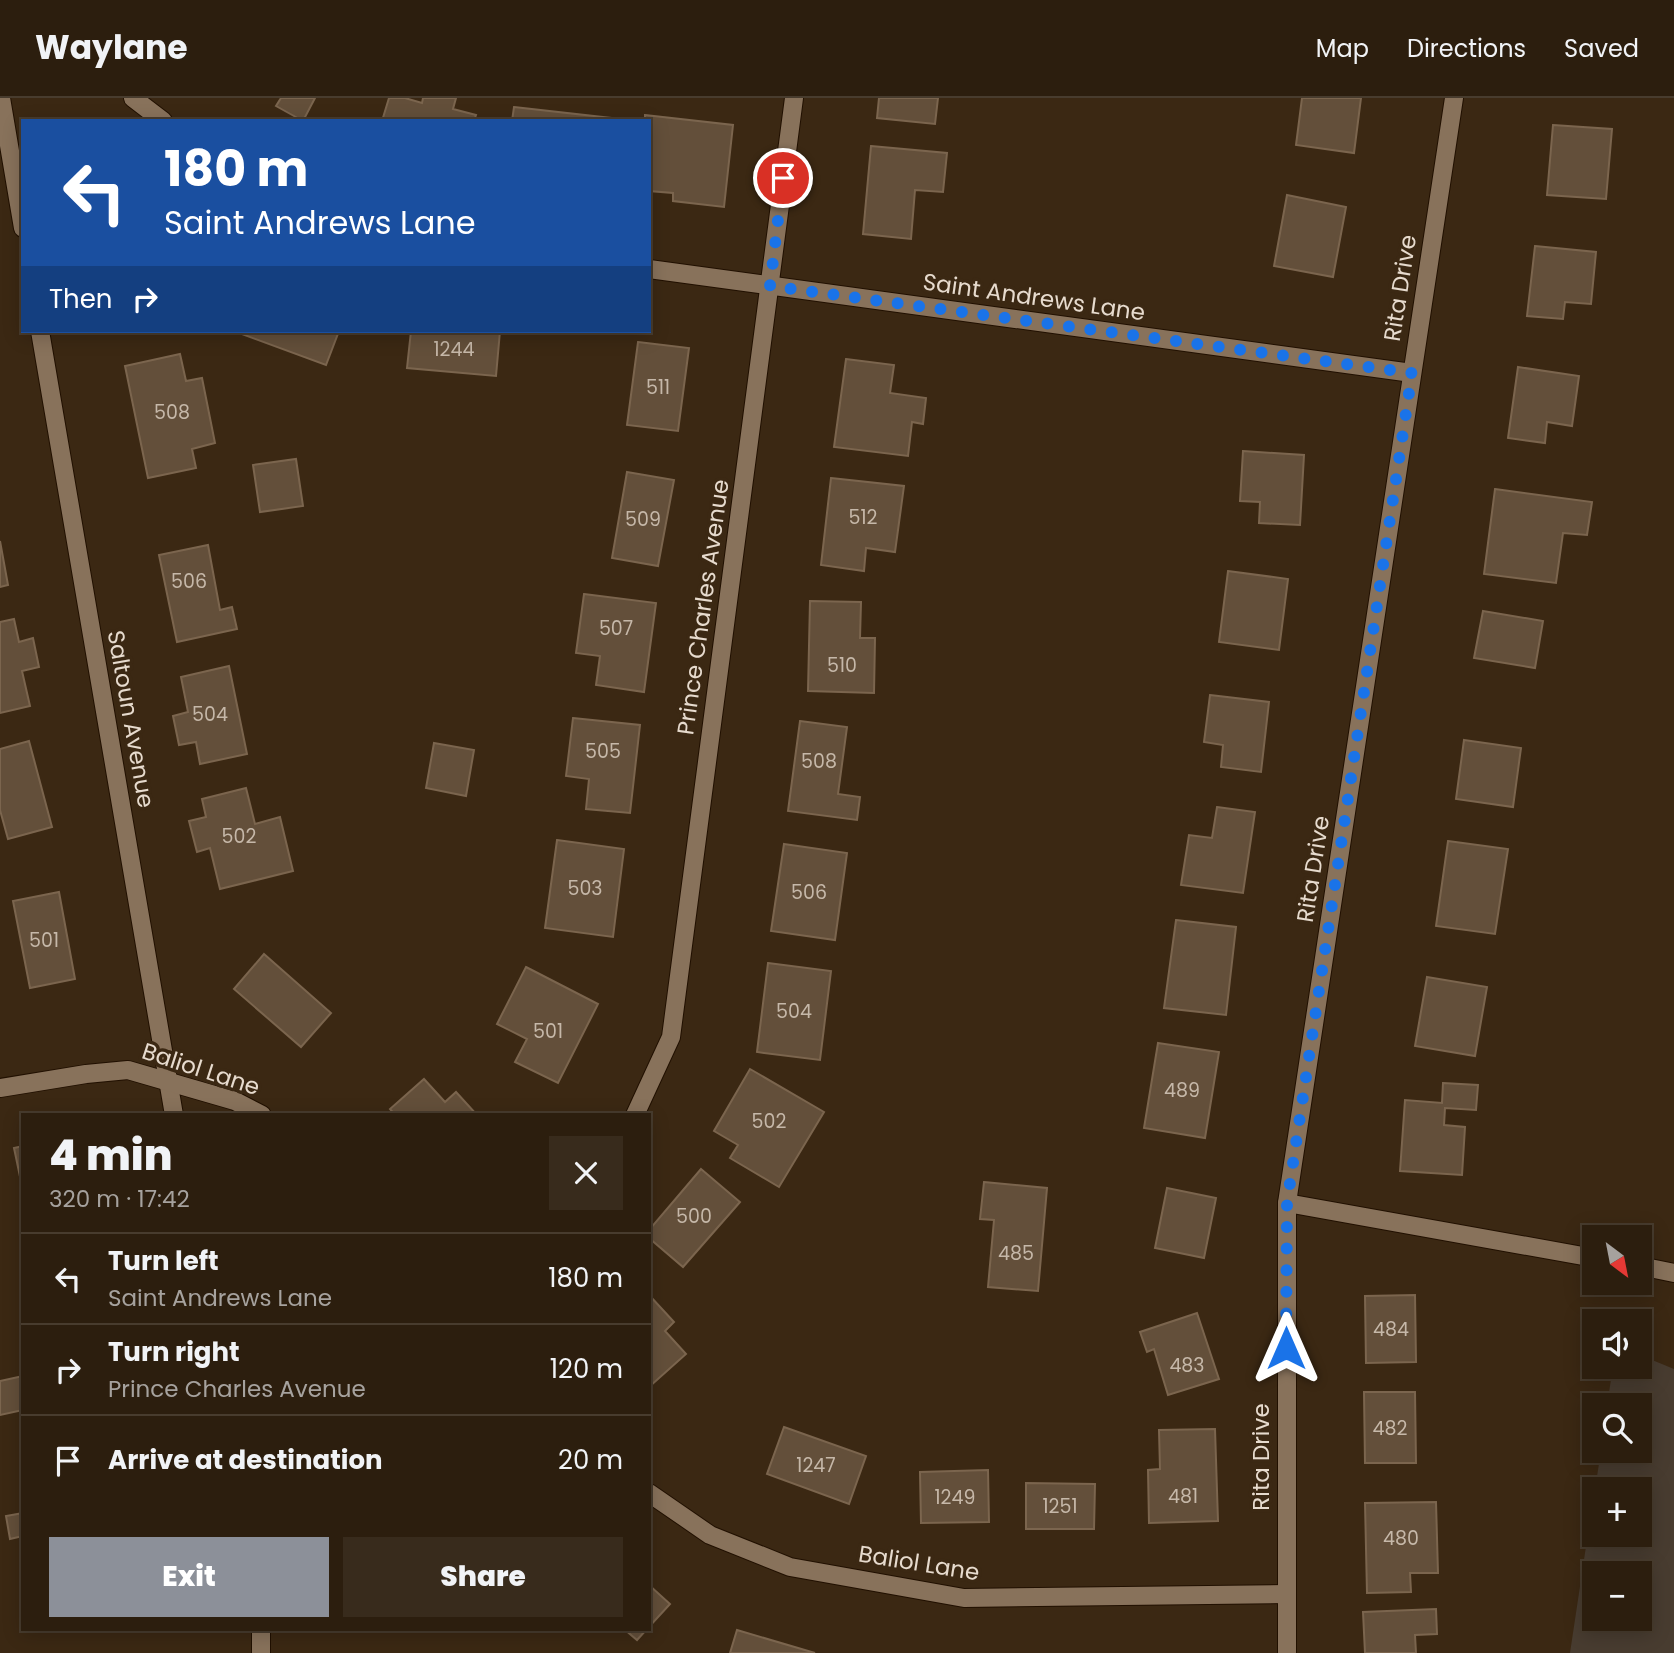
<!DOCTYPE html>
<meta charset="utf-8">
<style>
:root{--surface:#2c1e0e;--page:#382b1c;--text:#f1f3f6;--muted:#a6a29e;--line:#483c2e;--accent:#8c9099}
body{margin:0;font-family:Poppins,sans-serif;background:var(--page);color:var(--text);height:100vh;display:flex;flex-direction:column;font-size:26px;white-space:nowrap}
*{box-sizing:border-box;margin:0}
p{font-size:23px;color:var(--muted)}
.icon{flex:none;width:38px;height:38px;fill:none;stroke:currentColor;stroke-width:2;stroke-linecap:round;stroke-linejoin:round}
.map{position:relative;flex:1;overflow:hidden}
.details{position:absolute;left:21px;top:1015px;width:630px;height:518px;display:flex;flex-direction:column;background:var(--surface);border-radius:0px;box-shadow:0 4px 18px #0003,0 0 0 2px var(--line)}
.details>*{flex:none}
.top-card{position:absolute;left:21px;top:21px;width:630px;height:214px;border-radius:0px;box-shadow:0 4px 18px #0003,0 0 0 2px var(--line);background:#1a4fa0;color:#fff;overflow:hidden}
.needle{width:46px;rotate:148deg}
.tools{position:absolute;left:1582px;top:1127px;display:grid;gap:14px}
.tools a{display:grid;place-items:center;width:70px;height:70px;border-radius:0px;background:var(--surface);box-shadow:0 4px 18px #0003,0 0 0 2px var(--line);font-size:35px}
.pin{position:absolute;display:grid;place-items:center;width:60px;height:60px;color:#fff;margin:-30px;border:4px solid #fff;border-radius:50%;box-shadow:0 2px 7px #0007}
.me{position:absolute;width:77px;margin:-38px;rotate:0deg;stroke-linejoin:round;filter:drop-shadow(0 0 5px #0008)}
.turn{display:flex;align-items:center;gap:24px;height:147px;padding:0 28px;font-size:32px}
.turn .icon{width:91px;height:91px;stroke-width:2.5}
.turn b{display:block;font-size:49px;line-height:60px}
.then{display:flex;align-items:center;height:66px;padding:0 28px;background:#0003;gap:14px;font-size:26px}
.round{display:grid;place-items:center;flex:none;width:74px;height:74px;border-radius:0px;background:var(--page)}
.head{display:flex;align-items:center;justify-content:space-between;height:119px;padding:0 28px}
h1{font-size:42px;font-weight:800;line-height:52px}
.action{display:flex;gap:14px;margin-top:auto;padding:14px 28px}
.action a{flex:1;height:80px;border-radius:0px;background:var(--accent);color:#fff;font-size:28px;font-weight:800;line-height:80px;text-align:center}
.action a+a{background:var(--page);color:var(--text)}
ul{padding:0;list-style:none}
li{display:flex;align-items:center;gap:21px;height:91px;padding:0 28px;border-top:2px solid var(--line)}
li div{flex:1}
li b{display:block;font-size:26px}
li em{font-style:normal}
header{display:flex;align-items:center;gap:42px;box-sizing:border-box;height:98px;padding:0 35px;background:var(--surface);border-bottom:2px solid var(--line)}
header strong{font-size:33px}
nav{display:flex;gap:38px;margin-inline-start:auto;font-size:24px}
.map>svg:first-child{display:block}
.green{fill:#483c30;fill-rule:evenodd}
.building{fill:#634f3a;stroke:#7b654e;stroke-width:2}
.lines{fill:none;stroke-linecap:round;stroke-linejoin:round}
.lane-casing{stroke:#211000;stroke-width:20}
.street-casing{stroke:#211000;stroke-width:20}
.lane{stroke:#88725b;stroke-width:18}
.street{stroke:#88725b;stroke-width:18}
.route{stroke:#1a73e8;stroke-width:12;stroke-dasharray:0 21.6}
.labels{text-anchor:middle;stroke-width:7;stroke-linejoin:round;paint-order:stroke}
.number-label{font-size:19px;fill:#c6b8a9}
.street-label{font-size:23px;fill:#e7dbce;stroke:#3b2813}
</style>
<header>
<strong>Waylane</strong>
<nav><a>Map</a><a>Directions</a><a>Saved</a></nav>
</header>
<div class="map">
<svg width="1674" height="1555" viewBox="0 0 1674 1555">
<rect width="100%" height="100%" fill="#3b2813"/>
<path class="green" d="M1640,1257L1674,1271V1555H1570L1594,1395V1437H1640V1391H1595L1601,1353H1640V1307H1607L1613,1269H1640ZM1594,1475H1640V1521H1594Z"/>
<g class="building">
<polygon points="281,0 315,0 303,23 276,8"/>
<polygon points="389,0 405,0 422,5 423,0 456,0 453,11 476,17 474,23 382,23"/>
<polygon points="879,0 938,0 935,26 877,20"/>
<polygon points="1302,0 1361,0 1354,55 1296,47"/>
<polygon points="514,9 611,20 611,23 512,23"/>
<polygon points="645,17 733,27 724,109 673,103 673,95 649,93 649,23 645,23"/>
<polygon points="1553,27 1612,31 1606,101 1547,97"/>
<polygon points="871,48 947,55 943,94 915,92 911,141 863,136"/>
<polygon points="1287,97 1346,109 1333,179 1274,168"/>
<polygon points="1535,148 1596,154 1591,206 1565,204 1563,221 1527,218"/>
<polygon points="240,233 339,233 326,267 239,235"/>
<polygon points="411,233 500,233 496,278 407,270"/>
<polygon points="638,244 689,250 678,333 627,327"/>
<polygon points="180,256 186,283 202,280 215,345 192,351 196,370 148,380 125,268"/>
<polygon points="846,261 894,267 890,295 926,300 923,326 912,324 908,358 834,349"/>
<polygon points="1518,269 1579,278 1572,328 1547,324 1545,345 1508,340"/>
<polygon points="1243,353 1304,357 1300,427 1259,425 1260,404 1240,403"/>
<polygon points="296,361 303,408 260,414 253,367"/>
<polygon points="627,374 674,382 658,468 612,460"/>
<polygon points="831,380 904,388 895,454 866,450 864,473 821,467"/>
<polygon points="1495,391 1592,404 1587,437 1563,435 1556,485 1484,476"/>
<polygon points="0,443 8,487 0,489"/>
<polygon points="208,447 220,512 232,509 237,531 177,544 159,457"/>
<polygon points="1228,473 1288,481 1279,552 1219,544"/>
<polygon points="584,496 656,505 644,594 596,587 600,558 576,555"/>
<polygon points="810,503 861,504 860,540 875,540 874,595 808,593"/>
<polygon points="1483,513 1543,523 1535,570 1474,560"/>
<polygon points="14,521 19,544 33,540 39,569 22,573 30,608 0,615 0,524"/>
<polygon points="229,568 247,656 200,666 196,644 179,647 173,618 188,614 181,579"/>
<polygon points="1210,597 1269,604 1261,674 1221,669 1223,647 1204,644"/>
<polygon points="573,620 640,627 630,715 586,711 589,681 566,678"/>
<polygon points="800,623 847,629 838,696 860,699 857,722 788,713"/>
<polygon points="1464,642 1521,650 1513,709 1456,701"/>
<polygon points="29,643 52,729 8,741 0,712 0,651"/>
<polygon points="434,645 474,652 466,698 426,690"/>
<polygon points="246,690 255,726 280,719 293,773 220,791 210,750 197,754 189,723 206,719 202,701"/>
<polygon points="1217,709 1255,714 1243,795 1181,787 1189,737 1212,740"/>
<polygon points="557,742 624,751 613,839 545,830"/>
<polygon points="1448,743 1508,751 1495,836 1436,828"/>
<polygon points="784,746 847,755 835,842 771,833"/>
<polygon points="59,794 75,881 30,890 13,803"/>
<polygon points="1176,822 1236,829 1226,917 1164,910"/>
<polygon points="264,856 331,915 301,949 234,891"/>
<polygon points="768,865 831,873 820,962 757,954"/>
<polygon points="526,869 598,906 558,985 515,964 527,941 497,926"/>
<polygon points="1427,879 1487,889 1475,958 1415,948"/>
<polygon points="1158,945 1219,954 1205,1040 1144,1030"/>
<polygon points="750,971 824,1014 779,1089 730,1060 738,1047 714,1033"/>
<polygon points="424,981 445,1004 456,994 477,1017 395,1017 390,1011"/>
<polygon points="1443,985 1478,987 1476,1012 1445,1010 1444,1027 1465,1029 1462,1077 1400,1073 1405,1002 1442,1005"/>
<polygon points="23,1048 23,1093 14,1050"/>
<polygon points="701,1071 740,1104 683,1169 649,1140 649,1132"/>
<polygon points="984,1084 1047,1090 1038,1193 988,1189 994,1122 980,1121"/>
<polygon points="1167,1090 1216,1100 1204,1160 1155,1150"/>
<polygon points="1415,1197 1416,1264 1366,1265 1365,1198"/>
<polygon points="650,1198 674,1224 665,1233 686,1256 649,1289"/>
<polygon points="1197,1215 1219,1281 1168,1297 1154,1251 1147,1254 1140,1234"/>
<polygon points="23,1278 23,1312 0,1317 0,1283"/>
<polygon points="1364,1294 1415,1294 1416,1365 1365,1365"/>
<polygon points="784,1329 866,1358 849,1406 767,1376"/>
<polygon points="1215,1331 1218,1423 1149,1425 1148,1372 1160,1371 1159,1332"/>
<polygon points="988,1372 989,1424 921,1425 920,1374"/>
<polygon points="1026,1385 1095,1386 1094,1431 1026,1431"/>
<polygon points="1436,1404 1438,1475 1410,1475 1411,1494 1367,1495 1365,1405"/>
<polygon points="23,1415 23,1438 10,1441 6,1418"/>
<polygon points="649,1487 670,1506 649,1529"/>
<polygon points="1436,1511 1437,1536 1415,1537 1416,1555 1365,1555 1363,1514"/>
<polygon points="624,1531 647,1531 637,1542"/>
<polygon points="737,1532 815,1555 730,1555"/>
</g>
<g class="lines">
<g class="lane-casing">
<g id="lane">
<polyline points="1287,1105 1594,1160"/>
<polyline points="1640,1168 1674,1175"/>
</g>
</g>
<g class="street-casing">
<g id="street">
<polyline points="1,0 23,130"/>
<polyline points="133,0 163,23"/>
<polyline points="649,171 1412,275"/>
<polyline points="40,233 174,1017"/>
<polyline points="0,990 86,976 128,972 235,1003 262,1017"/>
<polyline points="635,1017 671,939 794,0"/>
<polyline points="649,1395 710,1437 790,1469 964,1500 1285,1496"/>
<polyline points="261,1555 261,1531"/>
<polyline points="1287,1555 1287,1105 1454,0"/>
</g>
</g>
<use href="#lane" class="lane"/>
<use href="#street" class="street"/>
</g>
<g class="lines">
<polyline class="route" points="783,80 770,188 1412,275 1287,1105 1286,1250"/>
</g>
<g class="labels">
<g class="number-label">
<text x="454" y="258">1244</text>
<text x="658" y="296">511</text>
<text x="172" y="321">508</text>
<text x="863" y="426">512</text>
<text x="643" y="428">509</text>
<text x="189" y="490">506</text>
<text x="616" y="537">507</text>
<text x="842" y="574">510</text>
<text x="210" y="623">504</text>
<text x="603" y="660">505</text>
<text x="819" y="670">508</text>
<text x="239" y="745">502</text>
<text x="585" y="797">503</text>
<text x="809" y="801">506</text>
<text x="44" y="849">501</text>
<text x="794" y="920">504</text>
<text x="548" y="940">501</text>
<text x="1182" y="999">489</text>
<text x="769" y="1030">502</text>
<text x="694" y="1125">500</text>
<text x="1016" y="1162">485</text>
<text x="1391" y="1238">484</text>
<text x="1187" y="1274">483</text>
<text x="1390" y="1337">482</text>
<text x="816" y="1374">1247</text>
<text x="1183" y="1405">481</text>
<text x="955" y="1406">1249</text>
<text x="1060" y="1415">1251</text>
<text x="1401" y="1447">480</text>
</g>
<g class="street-label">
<text transform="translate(1400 190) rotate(-81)" y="8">Rita Drive</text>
<text transform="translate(1034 199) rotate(8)" y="8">Saint Andrews Lane</text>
<text transform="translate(703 509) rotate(-82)" y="8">Prince Charles Avenue</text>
<text transform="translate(131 621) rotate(80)" y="8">Saltoun Avenue</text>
<text transform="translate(1313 771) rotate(-81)" y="8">Rita Drive</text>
<text transform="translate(201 971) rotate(18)" y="8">Baliol Lane</text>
<text transform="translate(1261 1359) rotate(-90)" y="8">Rita Drive</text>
<text transform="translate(919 1465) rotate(9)" y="8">Baliol Lane</text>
</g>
</g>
</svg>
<div class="tools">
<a><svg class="needle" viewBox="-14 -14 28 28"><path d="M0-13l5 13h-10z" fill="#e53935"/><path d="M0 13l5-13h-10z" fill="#a6a29e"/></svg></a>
<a><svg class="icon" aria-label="sound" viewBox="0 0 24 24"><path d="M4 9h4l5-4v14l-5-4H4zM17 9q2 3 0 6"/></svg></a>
<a><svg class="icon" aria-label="search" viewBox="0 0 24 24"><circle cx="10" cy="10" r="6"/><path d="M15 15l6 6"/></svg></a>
<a>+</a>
<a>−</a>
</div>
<div class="pin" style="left:783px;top:80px;background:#d93025"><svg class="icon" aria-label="arrive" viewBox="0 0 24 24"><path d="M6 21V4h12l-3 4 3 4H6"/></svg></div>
<svg class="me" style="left:1286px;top:1250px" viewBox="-20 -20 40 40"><path d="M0-17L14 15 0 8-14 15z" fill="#1a73e8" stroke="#fff" stroke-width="4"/></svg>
<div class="top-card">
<div class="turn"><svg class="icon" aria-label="left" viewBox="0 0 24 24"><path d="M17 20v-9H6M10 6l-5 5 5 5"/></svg><div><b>180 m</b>Saint Andrews Lane</div></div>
<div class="then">Then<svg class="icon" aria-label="right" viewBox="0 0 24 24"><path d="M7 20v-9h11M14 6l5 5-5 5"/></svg></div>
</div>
<section class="details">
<div class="head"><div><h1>4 min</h1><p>320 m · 17:42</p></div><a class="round"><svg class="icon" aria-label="close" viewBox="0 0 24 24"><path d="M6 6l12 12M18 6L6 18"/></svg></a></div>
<ul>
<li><svg class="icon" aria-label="left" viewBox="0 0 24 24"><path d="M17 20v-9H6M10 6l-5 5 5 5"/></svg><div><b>Turn left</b><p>Saint Andrews Lane</p></div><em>180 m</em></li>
<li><svg class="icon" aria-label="right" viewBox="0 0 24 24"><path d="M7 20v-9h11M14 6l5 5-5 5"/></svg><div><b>Turn right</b><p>Prince Charles Avenue</p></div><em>120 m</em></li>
<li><svg class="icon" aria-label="arrive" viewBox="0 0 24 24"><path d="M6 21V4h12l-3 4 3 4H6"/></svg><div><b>Arrive at destination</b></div><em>20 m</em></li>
</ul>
<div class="action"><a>Exit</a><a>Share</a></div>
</section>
</div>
